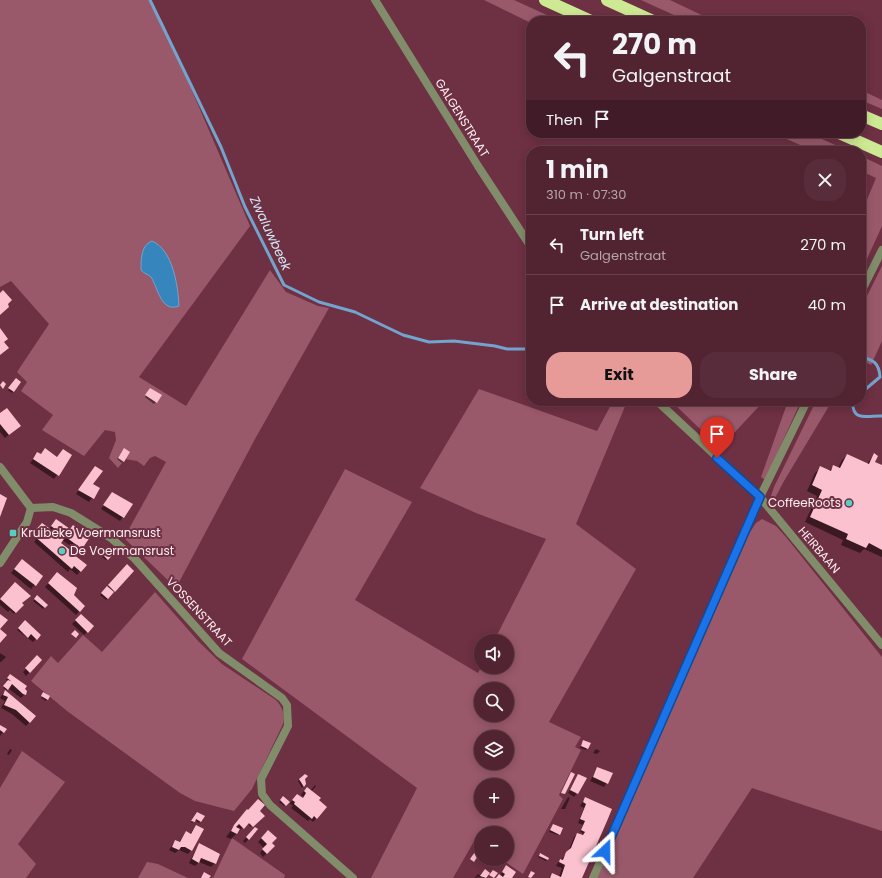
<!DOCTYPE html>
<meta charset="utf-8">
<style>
:root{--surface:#522432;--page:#582c3a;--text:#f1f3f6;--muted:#b5a4ac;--line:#68414d;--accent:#e69b98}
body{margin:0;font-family:Poppins,sans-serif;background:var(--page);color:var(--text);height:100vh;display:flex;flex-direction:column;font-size:15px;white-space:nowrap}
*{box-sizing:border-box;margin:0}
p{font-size:13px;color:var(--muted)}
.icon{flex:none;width:22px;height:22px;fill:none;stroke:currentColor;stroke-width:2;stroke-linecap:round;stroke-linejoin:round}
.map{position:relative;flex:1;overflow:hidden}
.drawer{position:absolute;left:526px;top:146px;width:340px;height:260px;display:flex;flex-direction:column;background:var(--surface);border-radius:16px;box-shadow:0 2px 10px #0003,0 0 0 1px var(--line)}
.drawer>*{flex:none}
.hud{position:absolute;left:526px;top:16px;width:340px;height:122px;border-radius:16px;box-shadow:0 2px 10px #0003,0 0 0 1px var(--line);background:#522432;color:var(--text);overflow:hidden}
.tools{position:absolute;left:474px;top:634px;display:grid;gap:8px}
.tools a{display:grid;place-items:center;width:40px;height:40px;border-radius:50%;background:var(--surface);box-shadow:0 2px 10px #0003,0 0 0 1px var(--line);font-size:20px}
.pin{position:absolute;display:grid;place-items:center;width:34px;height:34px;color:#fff;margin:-41px -17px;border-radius:50% 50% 50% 0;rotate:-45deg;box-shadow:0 0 4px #0007}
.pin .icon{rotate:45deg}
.me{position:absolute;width:44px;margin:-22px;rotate:23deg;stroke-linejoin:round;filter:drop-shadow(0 0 3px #0008)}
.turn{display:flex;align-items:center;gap:14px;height:84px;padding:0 20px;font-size:18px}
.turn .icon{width:52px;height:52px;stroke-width:2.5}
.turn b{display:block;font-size:28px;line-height:34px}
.then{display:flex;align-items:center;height:38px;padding:0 20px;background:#0003;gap:8px;font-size:15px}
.round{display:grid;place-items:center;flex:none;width:42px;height:42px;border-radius:16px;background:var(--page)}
.headline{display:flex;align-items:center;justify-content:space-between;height:68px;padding:0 20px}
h1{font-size:24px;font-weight:700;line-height:30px}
.button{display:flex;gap:8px;margin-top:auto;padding:8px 20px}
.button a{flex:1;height:46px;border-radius:16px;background:var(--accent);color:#111;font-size:16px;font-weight:700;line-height:46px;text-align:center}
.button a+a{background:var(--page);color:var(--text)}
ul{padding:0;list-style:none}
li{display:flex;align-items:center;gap:12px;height:60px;padding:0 20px;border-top:1px solid var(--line)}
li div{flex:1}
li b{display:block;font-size:15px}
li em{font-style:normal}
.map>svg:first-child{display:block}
.green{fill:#99596a;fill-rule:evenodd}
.water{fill:#3685bd;stroke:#72a4cd}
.shadow{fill:#0007}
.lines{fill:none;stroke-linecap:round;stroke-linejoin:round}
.stream{stroke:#72a4cd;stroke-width:3}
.building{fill:#fbc1cf}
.minor{stroke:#818c6a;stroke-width:8}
.motorway{stroke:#cee993;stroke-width:12}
.route-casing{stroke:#114b97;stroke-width:10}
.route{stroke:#1a73e8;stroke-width:7}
.poi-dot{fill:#5acebe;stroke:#6e3043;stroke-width:1.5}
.labels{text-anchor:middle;stroke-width:4;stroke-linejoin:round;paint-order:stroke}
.street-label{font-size:12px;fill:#fdedf1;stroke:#6e3043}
.poi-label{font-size:12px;fill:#fdedf1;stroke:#6e3043;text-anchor:start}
.water-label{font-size:13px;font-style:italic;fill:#d2e5f4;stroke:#6e3043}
</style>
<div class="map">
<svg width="882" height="878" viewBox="0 0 882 878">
<rect width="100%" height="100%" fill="#6e3043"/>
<g class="green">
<polygon points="0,0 150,0 163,23 250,226 139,377 186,406 270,270 286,292 318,306 329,308 255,439 176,588 124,538 166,462 155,456 150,458 144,466 137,461 125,459 118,468 109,458 116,440 115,432 105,430 84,456 42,430 53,415 21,391 27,382 17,372 49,324 11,281 0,287"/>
<polygon points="484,0 514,0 560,21 531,21 531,23"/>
<polygon points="641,0 670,0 714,21 687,21"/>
<polygon points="861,90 882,100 882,109 861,100"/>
<polygon points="773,133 808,133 849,151 814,151"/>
<polygon points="861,156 882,166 882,226 861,272 861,214 876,178 861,171"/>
<polygon points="882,266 882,341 871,365 861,360 861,308"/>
<path d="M479,389L597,431L613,401H623L626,404L576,524L636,569L549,722L581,737L575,747L581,750L559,795L563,799L523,874L504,861L507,859V833H481V838L477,836L453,878H371L417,788L242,659L345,469L412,502L355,600L478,673L481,667H507V641H494L546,539L476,513L420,488ZM481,689H507V715H481ZM481,737H507V763H481ZM481,785H507V811H481Z"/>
<polygon points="671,401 764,401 720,448"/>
<polygon points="788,401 801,401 765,480 761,477"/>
<polygon points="816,401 832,401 784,481 774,500 771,496 774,487"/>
<polygon points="762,519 776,526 786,537 882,657 882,831 752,788 693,878 597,878 750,532 756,523"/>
<path d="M155,592L199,642L222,664L276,700C283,708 285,714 283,724L252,789L234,811L195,801L180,793L67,711L31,681L51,656L58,663L83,635L102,652Z"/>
<polygon points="22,751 65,782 18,844 36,864 26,878 0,878 0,788"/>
<polygon points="232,838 285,875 284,878 213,878"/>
<polygon points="147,862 158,864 188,878 138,878"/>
</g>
<path class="water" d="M152,241C173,250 178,286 179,306C161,313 158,288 151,277C148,274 144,274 141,270C141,259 141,245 152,241Z"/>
<g class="shadow">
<polygon points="15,381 20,383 12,393 8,390"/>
<polygon points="149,390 156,402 154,404 145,397"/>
<polygon points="0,414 16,429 5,438 0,432"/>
<polygon points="45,450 57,458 63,450 71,455 54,479 30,463 38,453 40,455"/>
<polygon points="123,450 123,461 122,463 117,459"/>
<polygon points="847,455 867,464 874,455 874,462 882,466 882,557 864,549 860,553 841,545 843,540 805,522 817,496 807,491 815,473 821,468 829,471 834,466 838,468 842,460"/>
<polygon points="95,467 92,484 99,489 89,502 76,494"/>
<polygon points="112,494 123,517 120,521 101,509"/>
<polygon points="42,524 49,529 53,524 69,530 73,526 81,548 78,551 62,540 59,543 85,565 77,575 70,569 68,572 34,542 36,540 31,536"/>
<polygon points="111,548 115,551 106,560 102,557"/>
<polygon points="18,564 42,576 31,589 11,573"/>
<polygon points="127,566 132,571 106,600 100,595"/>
<polygon points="54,577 84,606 76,615 45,587"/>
<polygon points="12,587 21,604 14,614 10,610 8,612 0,605 0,600"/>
<polygon points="37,597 47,605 43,609 33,601"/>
<polygon points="81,615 93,626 84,635 72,624"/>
<polygon points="22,625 40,635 33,642 17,630"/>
<polygon points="0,653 6,657 1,662 0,662"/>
<polygon points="38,657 41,660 26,676 23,672"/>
<polygon points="10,675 26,686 23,689 25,694 21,698 9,689 11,685 6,690 3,688 8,681 6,680"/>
<polygon points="5,691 35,716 26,726 12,714 1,708 5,701 0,698"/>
<polygon points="44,694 47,699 46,701 41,698"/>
<polygon points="0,726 3,732 0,736"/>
<polygon points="583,741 589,744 586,750 580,748"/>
<polygon points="10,749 12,750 9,755 7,754"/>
<polygon points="596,749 600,751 597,754 593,753"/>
<polygon points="598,768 612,774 604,787 590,781"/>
<polygon points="579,775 577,793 574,797 568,793"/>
<polygon points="305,776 304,780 305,784 302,788 298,781"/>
<polygon points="315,785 316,786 311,792 326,807 313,822 310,819 308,821 291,808 293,806 288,802 284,806 279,802 283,797 290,803 294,798 302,799 304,797 301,795 303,792 307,788 310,791"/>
<polygon points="568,797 570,798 565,809 561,809"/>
<polygon points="585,798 611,810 581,878 549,878 552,874 559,877 562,868 556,866 557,864 568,852 574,837 577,834 581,836 583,833 580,832 583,825 578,823 584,808 580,806"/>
<polygon points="259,811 251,827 249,825 251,823 249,821 231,839 226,837 242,816"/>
<polygon points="197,813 200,821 199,823 195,820 192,823 191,822"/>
<polygon points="553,825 559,834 558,835 549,832"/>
<polygon points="196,826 191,850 188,854 179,850 175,853 169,850 175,841 179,842 186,832 190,834"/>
<polygon points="255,828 257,830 245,843 243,841"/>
<polygon points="268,831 271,843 274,846 263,857 260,853 264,848 258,842"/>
<polygon points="199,844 215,863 211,867 199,862 195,866 189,863"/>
<polygon points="540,855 547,860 546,861 538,857"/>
<polygon points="505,868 511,878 497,878 500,875"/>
<polygon points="488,873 485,878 479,877 474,878 478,874 481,876"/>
</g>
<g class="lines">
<g class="stream">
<polyline points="150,0 221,147 245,207 284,285 319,302 355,312 403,335 429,342 454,341 495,346 507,349 531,349"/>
<path d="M861,357C874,360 879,363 880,377L861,393"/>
<path d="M853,401C851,423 870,415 882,416"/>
</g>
</g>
<g class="building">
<polygon points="3,290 12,300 8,304 9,307 0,315 0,293"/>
<polygon points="0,328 8,339 4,342 9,348 0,355"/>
<polygon points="16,378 21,382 14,392 8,388"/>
<polygon points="3,381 6,384 3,389 0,385"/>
<polygon points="150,388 162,395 157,403 145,395"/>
<polygon points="7,408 21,426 9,435 0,424 0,413"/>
<polygon points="45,448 57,457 63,449 72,455 59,476 33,459 37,452 41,454"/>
<polygon points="124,448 130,452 124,462 118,458"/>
<polygon points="874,453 878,456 875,462 882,465 882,550 869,543 866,548 846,539 848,534 810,517 822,490 812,485 820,466 831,471 833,465 840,468 847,454 869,464"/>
<polygon points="95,466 103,471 93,484 100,488 94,499 78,490"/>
<polygon points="112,492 133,504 124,518 103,505"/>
<polygon points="0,494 7,498 0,517"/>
<polygon points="56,519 70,529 73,525 90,537 82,549 51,526"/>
<polygon points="42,523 64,539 61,543 74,553 73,554 87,565 81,572 74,566 72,569 32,534"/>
<polygon points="111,547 116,551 108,560 103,555"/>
<polygon points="22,559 43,576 36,586 14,569"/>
<polygon points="127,564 134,571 115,592 108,585"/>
<polygon points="57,572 77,588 74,595 85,606 80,612 48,583"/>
<polygon points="15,582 31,596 22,603 24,605 16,613 0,599"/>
<polygon points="107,586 114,592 108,599 101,593"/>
<polygon points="37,595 48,605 45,608 34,599"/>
<polygon points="0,614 8,620 0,629 7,635 0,643"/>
<polygon points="81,614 94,626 88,633 75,620"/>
<polygon points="25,620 41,635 37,640 31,634 28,638 18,628"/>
<polygon points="75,630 79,634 76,638 71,634"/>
<polygon points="37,655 42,660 30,673 25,668"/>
<polygon points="10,674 27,686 25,689 27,691 26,695 23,694 12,684 8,690 3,686 8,680 11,681 7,678"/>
<polygon points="5,690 36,716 30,723 16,710 4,705 8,697 3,695"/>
<polygon points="43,692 50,696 48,700 41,696"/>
<polygon points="0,725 7,729 4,733 0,730"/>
<polygon points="583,740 591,743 588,749 581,746"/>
<polygon points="597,767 613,773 608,784 593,777"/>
<polygon points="571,772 575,774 565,794 561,793"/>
<polygon points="305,774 308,776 305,779 306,784 304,787 299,779"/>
<polygon points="578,774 587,778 578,794 570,790"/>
<polygon points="307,787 321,798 319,800 327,807 317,819 314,816 312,819 294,804 295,802 292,800 297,794 303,798 306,793 304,791"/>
<polygon points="283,796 290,802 286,806 280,800"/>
<polygon points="585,797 612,809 607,821 582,878 550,878 552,873 561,877 565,865 559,862 560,859 563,860 566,852 571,848 577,833 583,835 585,832 581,830 585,821 580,819 586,804 583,802"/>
<polygon points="258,799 265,805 260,811 265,816 253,827 249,823 244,829 239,824 236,827 240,829 237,834 231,831 234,825 247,809 248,810"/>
<polygon points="197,812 205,816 201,822 196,819 195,822 191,821"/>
<polygon points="553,824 563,828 560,835 550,830"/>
<polygon points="196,825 204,829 192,851 185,847 181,847 179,850 172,847 175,840 180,842 186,831 191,834"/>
<polygon points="255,827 258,829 249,840 246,837"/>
<polygon points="268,830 277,838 272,843 275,846 267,854 262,849 267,844 261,838"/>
<polygon points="199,843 220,854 216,864 201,858 199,863 192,859"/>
<polygon points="477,849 481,851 474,862 470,859"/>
<polygon points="540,853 549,858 548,860 539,856"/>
<polygon points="506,865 516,872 512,878 496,878 499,874 503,877 505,874 502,872"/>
<polygon points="485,869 490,873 486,878 480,876"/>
<polygon points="493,870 498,873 494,878 489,875"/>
<polygon points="531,871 535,873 531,878 528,877"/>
<polygon points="204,872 211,876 209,878 201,878"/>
</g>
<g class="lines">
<g class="minor">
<polyline points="375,0 478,166 531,247"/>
<polyline points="861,292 882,250"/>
<polyline points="657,401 760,497 882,645"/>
<polyline points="0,467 31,508"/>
<polyline points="31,508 53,507 71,513 111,538 135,559 219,653 282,698 287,705 288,726 261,779 262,794 270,805 353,878"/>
<polyline points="0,563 27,522 31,508"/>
<polyline points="593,878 760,497 807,401"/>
</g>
<g class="motorway">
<polyline points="545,0 591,21"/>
<polyline points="607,0 653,21"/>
<polyline points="861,115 882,124"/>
<polyline points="839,133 882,152"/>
</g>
</g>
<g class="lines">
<g class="route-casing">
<polyline id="route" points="605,851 760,497 717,458"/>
</g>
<use href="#route" class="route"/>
</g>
<g class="poi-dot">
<circle cx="849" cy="503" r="4"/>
<rect x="9" y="529" width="8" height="8" rx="2"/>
<circle cx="62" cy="551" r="4"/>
</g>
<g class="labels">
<g class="street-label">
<text transform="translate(462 118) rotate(58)" y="4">GALGENSTRAAT</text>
<text transform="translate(819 550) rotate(49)" y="4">HEIRBAAN</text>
<text transform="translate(199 612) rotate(47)" y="4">VOSSENSTRAAT</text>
</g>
<g class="poi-label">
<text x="841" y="507" text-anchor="end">CoffeeRoots</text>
<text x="21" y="537">Kruibeke Voermansrust</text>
<text x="70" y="555">De Voermansrust</text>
</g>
<g class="water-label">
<text transform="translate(271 233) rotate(65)" y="5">Zwaluwbeek</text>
</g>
</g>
</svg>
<div class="tools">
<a><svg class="icon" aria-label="sound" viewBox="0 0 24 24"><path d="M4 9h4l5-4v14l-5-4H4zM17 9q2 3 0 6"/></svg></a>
<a><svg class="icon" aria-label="search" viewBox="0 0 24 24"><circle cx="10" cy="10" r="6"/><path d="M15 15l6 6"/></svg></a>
<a><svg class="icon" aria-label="layers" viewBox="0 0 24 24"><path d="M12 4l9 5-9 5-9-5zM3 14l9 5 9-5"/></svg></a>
<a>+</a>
<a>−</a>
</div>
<div class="pin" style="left:717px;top:458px;background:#d93025"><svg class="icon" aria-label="arrive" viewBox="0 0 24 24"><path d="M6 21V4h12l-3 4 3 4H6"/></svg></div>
<svg class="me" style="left:605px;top:851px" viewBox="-20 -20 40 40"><path d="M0-17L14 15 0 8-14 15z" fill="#1a73e8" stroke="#fff" stroke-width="4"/></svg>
<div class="hud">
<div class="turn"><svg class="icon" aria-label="left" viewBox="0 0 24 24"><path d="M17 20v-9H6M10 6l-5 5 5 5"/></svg><div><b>270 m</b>Galgenstraat</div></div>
<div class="then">Then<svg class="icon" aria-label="arrive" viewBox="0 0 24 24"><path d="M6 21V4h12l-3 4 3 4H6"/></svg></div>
</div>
<section class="drawer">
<div class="headline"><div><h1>1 min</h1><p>310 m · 07:30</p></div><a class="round"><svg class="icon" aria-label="close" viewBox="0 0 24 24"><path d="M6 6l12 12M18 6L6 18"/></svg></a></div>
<ul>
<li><svg class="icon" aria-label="left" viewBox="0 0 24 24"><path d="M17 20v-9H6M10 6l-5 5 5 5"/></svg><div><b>Turn left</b><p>Galgenstraat</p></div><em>270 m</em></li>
<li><svg class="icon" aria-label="arrive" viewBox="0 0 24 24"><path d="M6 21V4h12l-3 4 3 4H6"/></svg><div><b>Arrive at destination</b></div><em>40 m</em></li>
</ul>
<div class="button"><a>Exit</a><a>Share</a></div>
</section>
</div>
